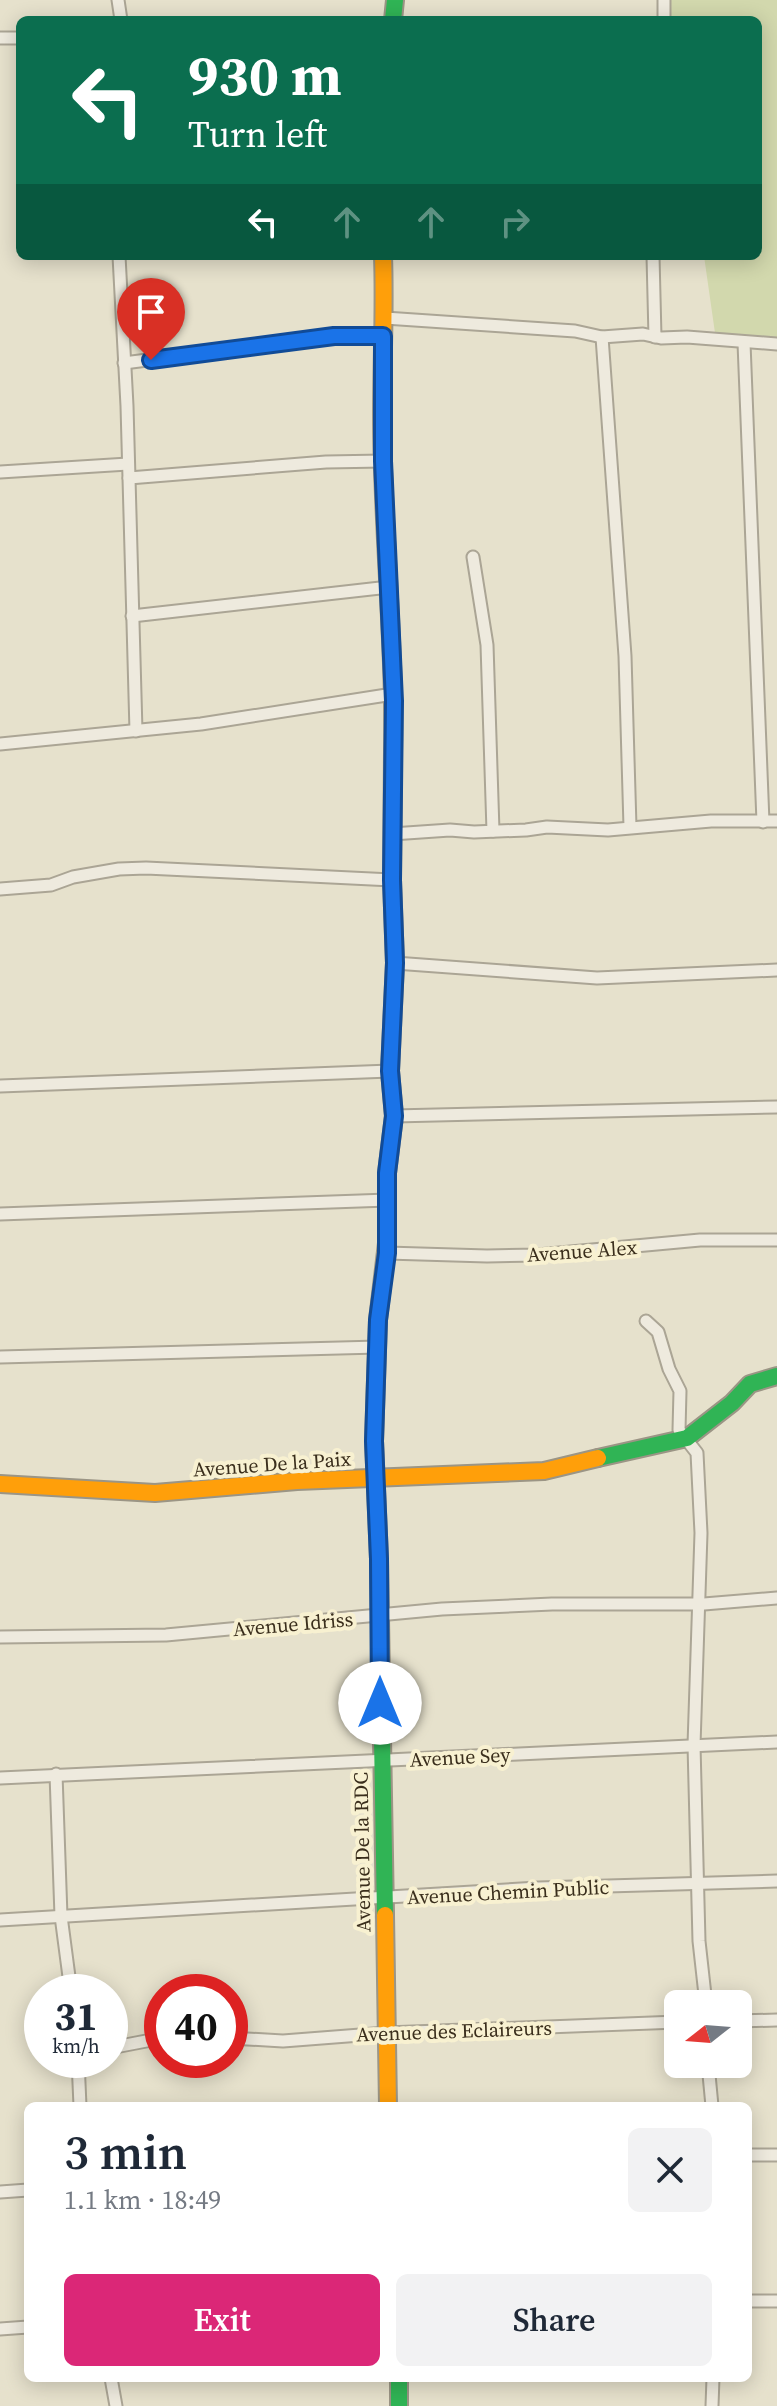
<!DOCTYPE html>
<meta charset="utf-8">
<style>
:root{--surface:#fff;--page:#f2f2f3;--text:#1f2937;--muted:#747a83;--accent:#db2777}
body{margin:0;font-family:"Source Serif 4",serif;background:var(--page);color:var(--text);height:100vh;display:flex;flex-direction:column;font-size:30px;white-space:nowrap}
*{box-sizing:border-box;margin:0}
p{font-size:26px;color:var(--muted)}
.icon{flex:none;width:44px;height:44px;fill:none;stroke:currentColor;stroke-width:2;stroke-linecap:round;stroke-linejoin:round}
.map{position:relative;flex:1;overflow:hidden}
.panel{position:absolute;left:24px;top:2102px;width:728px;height:280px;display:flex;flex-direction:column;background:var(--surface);border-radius:12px;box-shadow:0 4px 20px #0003}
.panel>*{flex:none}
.top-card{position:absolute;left:16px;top:16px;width:746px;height:244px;border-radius:12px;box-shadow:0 4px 20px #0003;background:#0b6e4f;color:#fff;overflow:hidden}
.needle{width:52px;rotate:253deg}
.controls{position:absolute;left:664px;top:1990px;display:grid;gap:16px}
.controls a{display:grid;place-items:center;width:88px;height:88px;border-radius:12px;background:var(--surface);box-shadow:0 4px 20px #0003;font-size:40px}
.speed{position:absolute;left:24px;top:1974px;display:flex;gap:16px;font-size:40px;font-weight:700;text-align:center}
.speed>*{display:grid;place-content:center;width:104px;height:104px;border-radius:50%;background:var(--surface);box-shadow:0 4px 20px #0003;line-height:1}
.speed small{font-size:20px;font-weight:400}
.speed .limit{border:12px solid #d22;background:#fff;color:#111}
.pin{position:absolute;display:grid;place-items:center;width:68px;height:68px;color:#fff;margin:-82px -34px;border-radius:50% 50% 50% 0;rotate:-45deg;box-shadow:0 0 8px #0007}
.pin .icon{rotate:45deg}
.me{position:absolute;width:88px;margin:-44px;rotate:0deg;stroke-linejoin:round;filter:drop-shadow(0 0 6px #0008)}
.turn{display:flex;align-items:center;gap:28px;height:168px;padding:0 40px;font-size:36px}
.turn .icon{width:104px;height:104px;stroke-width:2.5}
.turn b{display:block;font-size:56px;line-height:68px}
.lanes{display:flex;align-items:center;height:76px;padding:0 40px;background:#0003;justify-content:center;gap:40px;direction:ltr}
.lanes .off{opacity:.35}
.round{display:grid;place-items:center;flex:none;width:84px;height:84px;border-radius:12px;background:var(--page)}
.head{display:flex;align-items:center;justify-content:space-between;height:136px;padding:0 40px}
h1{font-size:48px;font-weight:600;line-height:60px}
.cta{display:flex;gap:16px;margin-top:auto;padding:16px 40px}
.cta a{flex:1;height:92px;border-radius:12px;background:var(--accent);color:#fff;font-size:32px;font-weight:600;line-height:92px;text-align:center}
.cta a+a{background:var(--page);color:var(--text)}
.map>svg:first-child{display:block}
.green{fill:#d2d8ad}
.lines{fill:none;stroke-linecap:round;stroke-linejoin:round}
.street-casing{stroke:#aba595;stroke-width:15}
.fast-casing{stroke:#9b9585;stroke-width:20}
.slow-casing{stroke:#9b9585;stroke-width:20}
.jam-casing{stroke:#9b9585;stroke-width:20}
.street{stroke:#eeeade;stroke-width:11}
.fast{stroke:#30b455;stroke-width:16}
.slow{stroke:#ff9f0a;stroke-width:16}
.jam{stroke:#e5322d;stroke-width:16}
.route-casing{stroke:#114b97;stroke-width:20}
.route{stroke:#1a73e8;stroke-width:14}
.labels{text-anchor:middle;stroke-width:8;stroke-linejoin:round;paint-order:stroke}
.street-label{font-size:20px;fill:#3a2e1c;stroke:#f8f1d1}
</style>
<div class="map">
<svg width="777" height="2406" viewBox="0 0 777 2406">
<rect width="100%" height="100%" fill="#e6e1cc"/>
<polygon class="green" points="666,0 777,0 777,346 716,340 704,256 758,256 758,20 669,20"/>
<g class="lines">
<g class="street-casing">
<g id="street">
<polyline points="118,0 121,20"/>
<polyline points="664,20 664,0"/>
<polyline points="0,38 20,38"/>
<polyline points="119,256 127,406 136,731"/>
<polyline points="653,256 655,337"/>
<polyline points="385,318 575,331 602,337 643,334 661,338 687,337 777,344"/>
<polyline points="602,337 625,656 630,827"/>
<polyline points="744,343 763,822"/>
<polyline points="124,363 334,336 383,336"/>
<polyline points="0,472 128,464"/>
<polyline points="129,478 326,462 383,461"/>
<polyline points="473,557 487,645 493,831"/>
<polyline points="132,616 389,587"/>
<polyline points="0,744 201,724 393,694"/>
<polyline points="392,834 450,830 474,832 526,830 547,827 608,830 711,821 777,821"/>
<polyline points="0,889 51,885 73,877 119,869 146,868 392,880"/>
<polyline points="395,963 597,978 777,970"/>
<polyline points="0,1086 390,1071"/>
<polyline points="394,1116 777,1107"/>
<polyline points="0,1214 388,1200"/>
<polyline points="387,1253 487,1256 538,1255 700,1240 777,1240"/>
<polyline points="646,1321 658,1332 669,1369 680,1391 679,1430 697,1453 701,1533 694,1745 699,1941 706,2004"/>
<polyline points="0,1357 378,1347"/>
<polyline points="0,1637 166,1635 442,1609 552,1604 704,1604 777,1598"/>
<polyline points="56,1774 61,1916 71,1992"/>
<polyline points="0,1778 777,1742"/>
<polyline points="0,1920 538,1888 777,1881"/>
<polyline points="738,2021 777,2020"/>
<polyline points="230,2038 283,2041 386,2033 678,2022"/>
<polyline points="110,2048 162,2038"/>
<polyline points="78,2060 80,2106"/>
<polyline points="708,2064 712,2106"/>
<polyline points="748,2155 777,2155"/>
<polyline points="0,2192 28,2190"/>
<polyline points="748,2301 777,2301"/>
<polyline points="0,2329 28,2327"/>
<polyline points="111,2378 116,2406"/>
<polyline points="712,2406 713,2378"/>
</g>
</g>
<g class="fast-casing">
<g id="fast">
<polyline points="393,20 395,0"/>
<polyline points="598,1458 687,1438 732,1403 750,1384 777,1376"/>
<polyline points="385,1915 379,1559 374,1441 378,1320 387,1243"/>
<polyline points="399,2378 399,2406"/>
</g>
</g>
<g class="slow-casing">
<g id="slow">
<path d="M383,256C385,309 382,362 382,415C382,527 395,639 393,752"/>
<polyline points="0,1484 155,1493 297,1481 544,1471 598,1458"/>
<polyline points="385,1915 388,2106"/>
</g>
</g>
<g class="jam-casing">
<polyline id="jam" points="387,1243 387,1173 394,1116 390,1071 395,963 392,880 393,752"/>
</g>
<use href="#street" class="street"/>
<use href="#fast" class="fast"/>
<use href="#slow" class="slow"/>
<use href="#jam" class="jam"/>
</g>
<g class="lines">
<g class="route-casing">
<polyline id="route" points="151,360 334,336 383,336 383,461 394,701 392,880 395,963 390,1071 394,1116 387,1173 387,1253 378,1320 374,1441 379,1559 380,1703"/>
</g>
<use href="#route" class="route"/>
</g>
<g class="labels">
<g class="street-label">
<text transform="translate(582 1251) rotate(-4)" y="7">Avenue Alex</text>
<text transform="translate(272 1464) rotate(-4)" y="7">Avenue De la Paix</text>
<text transform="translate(293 1624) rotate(-5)" y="7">Avenue Idriss</text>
<text transform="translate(460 1757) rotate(-3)" y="7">Avenue Sey</text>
<text transform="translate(362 1852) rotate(-91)" y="7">Avenue De la RDC</text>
<text transform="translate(508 1892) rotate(-3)" y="7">Avenue Chemin Public</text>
<text transform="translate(454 2031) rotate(-2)" y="7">Avenue des Eclaireurs</text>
</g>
</g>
</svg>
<div class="controls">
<a><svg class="needle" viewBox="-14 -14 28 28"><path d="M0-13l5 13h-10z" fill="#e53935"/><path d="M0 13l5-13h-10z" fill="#747a83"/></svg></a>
</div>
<div class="speed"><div>31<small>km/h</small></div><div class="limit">40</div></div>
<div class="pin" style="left:151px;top:360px;background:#d93025"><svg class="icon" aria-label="arrive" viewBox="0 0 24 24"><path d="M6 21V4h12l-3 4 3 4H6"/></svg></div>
<svg class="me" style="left:380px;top:1703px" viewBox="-20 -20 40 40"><circle r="19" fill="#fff"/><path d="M0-13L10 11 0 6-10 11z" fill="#1a73e8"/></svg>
<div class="top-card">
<div class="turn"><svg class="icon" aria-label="left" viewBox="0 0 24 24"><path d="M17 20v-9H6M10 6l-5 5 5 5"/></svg><div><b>930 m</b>Turn left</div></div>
<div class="lanes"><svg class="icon" aria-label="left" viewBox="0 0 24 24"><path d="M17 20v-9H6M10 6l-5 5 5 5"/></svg><svg class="icon off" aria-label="ahead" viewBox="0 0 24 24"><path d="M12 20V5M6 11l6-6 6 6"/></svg><svg class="icon off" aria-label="ahead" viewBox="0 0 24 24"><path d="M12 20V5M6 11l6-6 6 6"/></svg><svg class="icon off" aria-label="right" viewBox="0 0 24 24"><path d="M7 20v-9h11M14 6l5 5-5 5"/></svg></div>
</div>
<section class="panel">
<div class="head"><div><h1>3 min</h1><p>1.1 km · 18:49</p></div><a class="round"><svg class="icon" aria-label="close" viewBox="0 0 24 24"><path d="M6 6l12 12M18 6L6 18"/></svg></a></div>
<div class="cta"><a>Exit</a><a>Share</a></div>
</section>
</div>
